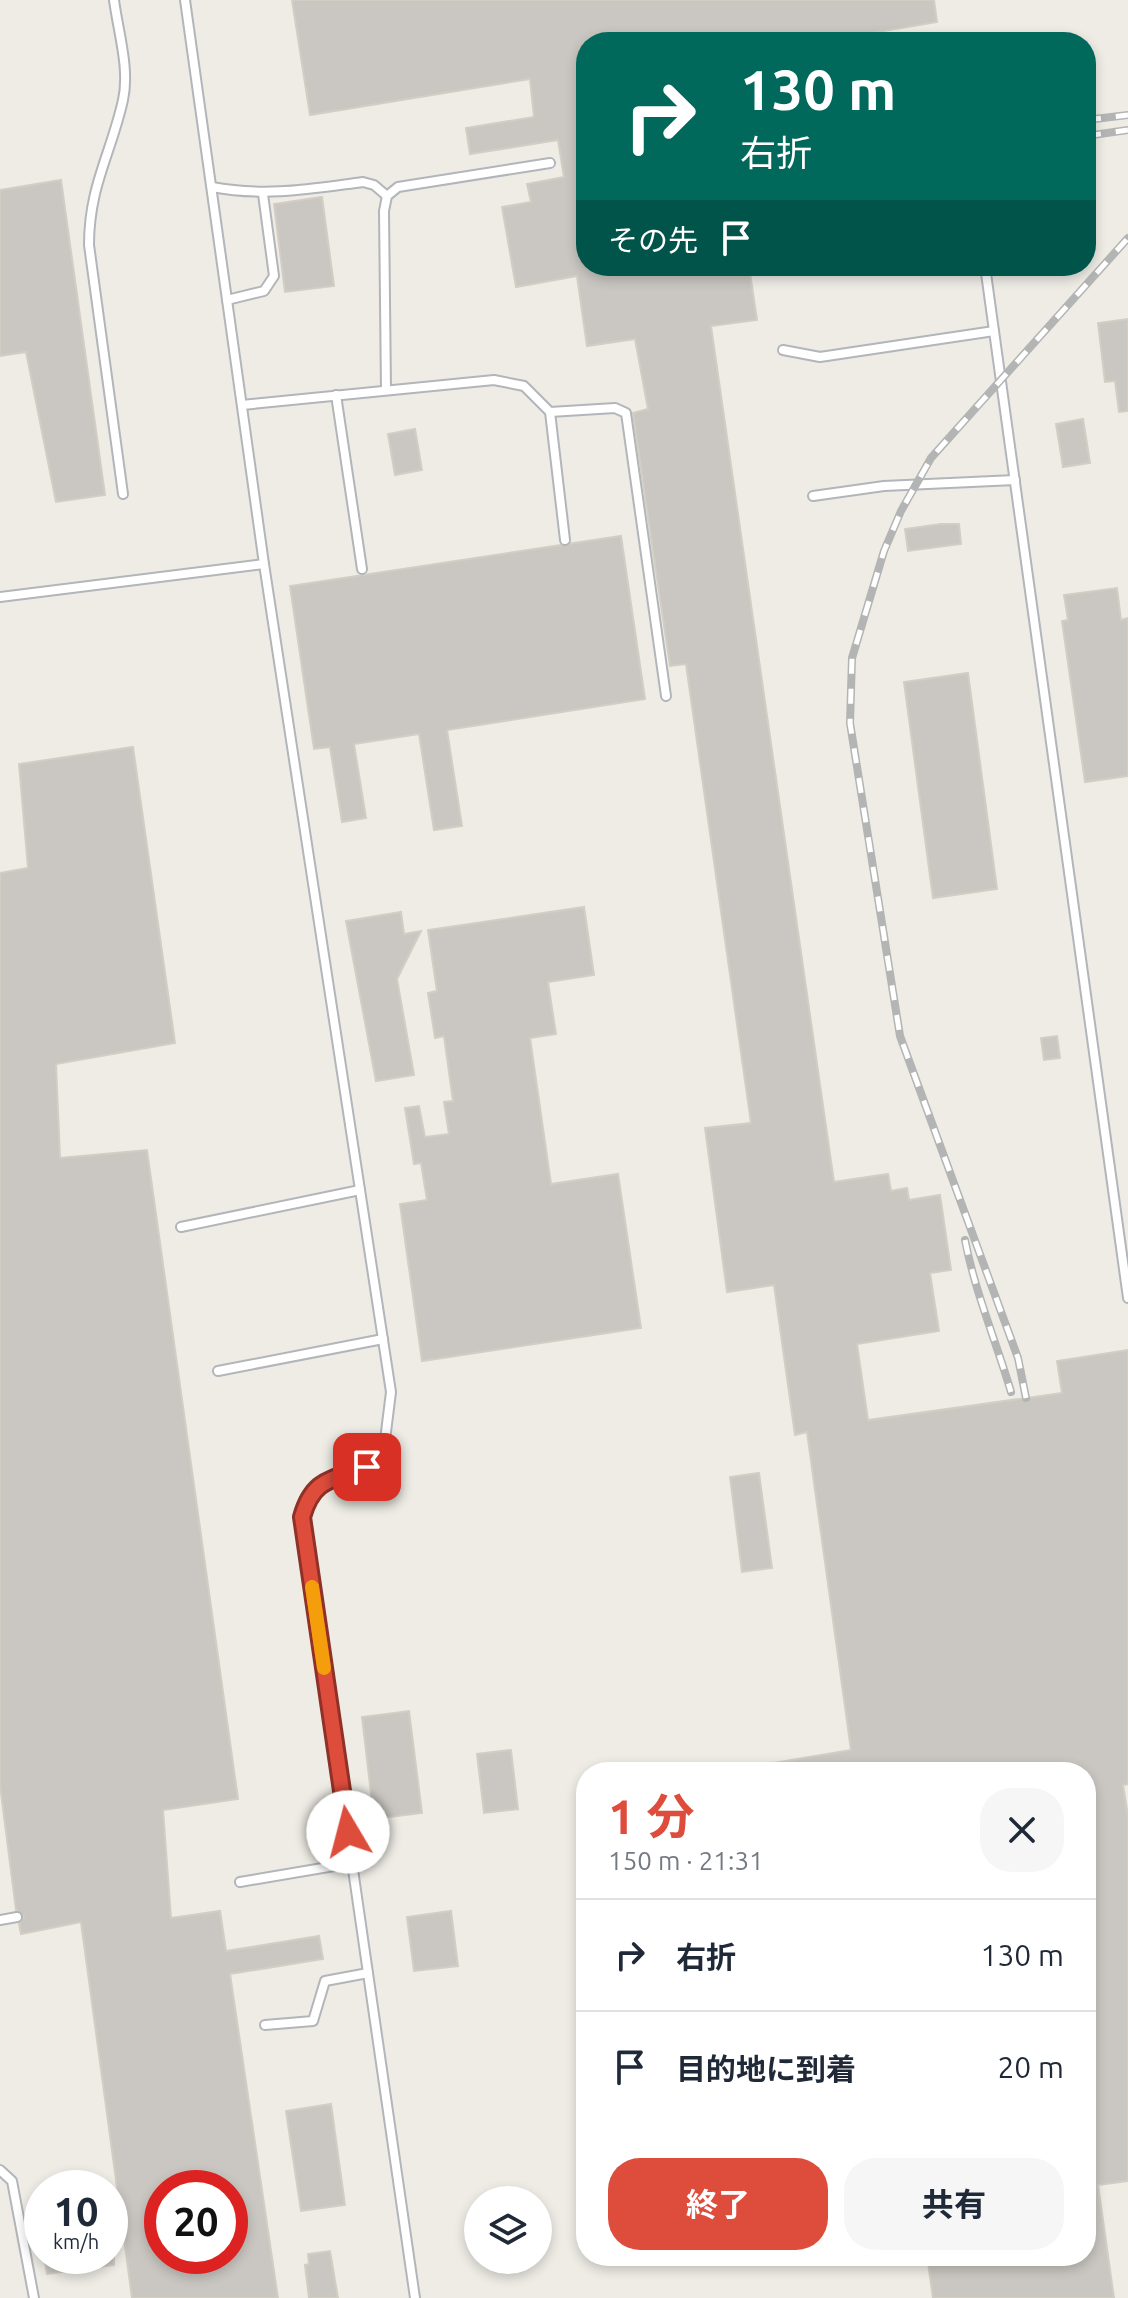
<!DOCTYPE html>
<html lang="ja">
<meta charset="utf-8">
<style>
:root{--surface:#fff;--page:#f6f6f7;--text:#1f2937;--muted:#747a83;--line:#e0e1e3;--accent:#de4c3c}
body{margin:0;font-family:Ubuntu,"Noto Sans JP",sans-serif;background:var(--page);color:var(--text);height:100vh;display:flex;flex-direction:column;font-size:30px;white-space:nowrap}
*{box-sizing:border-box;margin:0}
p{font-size:26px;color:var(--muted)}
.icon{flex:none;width:44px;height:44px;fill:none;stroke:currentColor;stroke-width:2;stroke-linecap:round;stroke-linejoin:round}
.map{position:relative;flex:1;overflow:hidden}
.panel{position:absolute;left:576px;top:1762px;width:520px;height:504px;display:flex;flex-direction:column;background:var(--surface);border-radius:32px;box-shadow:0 4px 12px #0003}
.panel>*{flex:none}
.hud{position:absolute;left:576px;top:32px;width:520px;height:244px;border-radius:32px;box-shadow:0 4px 12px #0003;background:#00695c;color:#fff;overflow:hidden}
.buttons{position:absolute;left:464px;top:2186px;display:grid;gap:16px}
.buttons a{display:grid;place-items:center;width:88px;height:88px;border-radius:50%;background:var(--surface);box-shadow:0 4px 12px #0003;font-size:40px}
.speed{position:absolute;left:24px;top:2170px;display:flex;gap:16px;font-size:40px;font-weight:700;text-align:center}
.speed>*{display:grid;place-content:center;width:104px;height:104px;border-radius:50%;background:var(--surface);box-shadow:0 4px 12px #0003;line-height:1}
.speed small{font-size:20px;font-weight:400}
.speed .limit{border:12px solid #d22;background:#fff;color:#111}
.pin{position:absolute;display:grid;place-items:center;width:68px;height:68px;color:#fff;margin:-34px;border-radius:16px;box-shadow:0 4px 12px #0006}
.me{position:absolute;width:88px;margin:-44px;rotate:352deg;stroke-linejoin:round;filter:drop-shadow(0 0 6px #0008)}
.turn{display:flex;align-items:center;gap:28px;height:168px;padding:0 32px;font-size:36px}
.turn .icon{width:104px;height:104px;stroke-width:2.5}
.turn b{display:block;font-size:56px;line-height:68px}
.then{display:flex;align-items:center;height:76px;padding:0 32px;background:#0003;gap:16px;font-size:30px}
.round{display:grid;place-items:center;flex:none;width:84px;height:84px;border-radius:32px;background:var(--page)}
.head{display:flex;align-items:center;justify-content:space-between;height:136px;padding:0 32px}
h1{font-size:48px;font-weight:700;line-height:60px;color:var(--accent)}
.primary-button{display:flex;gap:16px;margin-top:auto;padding:16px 32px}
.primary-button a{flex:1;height:92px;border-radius:32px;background:var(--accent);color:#fff;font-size:32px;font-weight:700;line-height:92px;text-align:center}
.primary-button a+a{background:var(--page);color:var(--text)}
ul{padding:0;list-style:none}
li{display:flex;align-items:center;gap:24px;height:112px;padding:0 32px;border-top:2px solid var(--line)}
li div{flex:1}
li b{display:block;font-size:30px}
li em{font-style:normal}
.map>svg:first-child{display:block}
.building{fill:#cac7c2;stroke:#d3cec4;stroke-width:2;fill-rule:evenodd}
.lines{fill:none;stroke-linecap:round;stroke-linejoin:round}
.service-casing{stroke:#b2b5b9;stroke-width:12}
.service{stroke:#fff;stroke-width:8}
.rail-casing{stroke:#b3b4b4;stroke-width:8}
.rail{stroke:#fff;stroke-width:5;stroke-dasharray:15;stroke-linecap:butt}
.route-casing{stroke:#903127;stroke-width:20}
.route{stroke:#de4c3c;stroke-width:14}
.slow{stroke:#f59e0b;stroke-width:14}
</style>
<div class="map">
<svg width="1128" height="2298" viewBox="0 0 1128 2298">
<rect width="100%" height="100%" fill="#eeece5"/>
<g class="building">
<polygon points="292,0 934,0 937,22 819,42 586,42 586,266 749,266 757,320 711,326 834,1182 888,1174 891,1191 907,1188 909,1200 940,1195 951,1270 930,1273 939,1331 857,1344 868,1420 1062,1393 1057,1361 1128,1350 1128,1784 1123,1785 1128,1816 1128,2181 1098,2185 1114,2298 933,2298 927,2256 1086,2256 1086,1772 767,1772 767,1764 851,1750 807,1432 795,1435 774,1285 727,1292 705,1128 751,1123 686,664 670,666 654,558 633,413 648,409 635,339 587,346 577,276 516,287 502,207 531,202 527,184 564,177 558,140 470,154 466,128 534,117 530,79 310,115"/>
<polygon points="61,180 105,495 56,502 26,352 0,356 0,190"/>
<polygon points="322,197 334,286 285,292 274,204"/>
<polygon points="1128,319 1128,411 1119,412 1115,381 1105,382 1098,323"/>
<polygon points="1083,419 1090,463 1063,467 1056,424"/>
<polygon points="415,429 422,470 395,475 388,434"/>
<polygon points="941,524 959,524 961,544 908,551 905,529"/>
<polygon points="621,536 645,699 447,730 462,826 434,830 419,734 354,744 366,818 342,822 330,747 314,749 290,586"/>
<polygon points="1117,588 1121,620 1128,618 1128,776 1085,782 1062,621 1068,620 1064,595"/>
<polygon points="968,673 997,889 933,898 904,682"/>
<path d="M133,747L175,1043L56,1064L60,1158L147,1150L238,1799L163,1810L171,1918L220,1911L226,1951L319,1936L323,1959L230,1974L278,2298H132L81,1922L21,1934L19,1924L24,1917L16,1910L0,1785V873L28,868L19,764ZM162,2188H230V2256H162Z"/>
<polygon points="584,907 594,975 548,982 556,1034 530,1038 551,1184 618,1174 641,1328 422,1361 400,1204 427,1200 421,1163 414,1164 405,1108 419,1106 425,1137 449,1134 444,1102 453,1101 444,1036 435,1038 428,993 437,991 428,930"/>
<polygon points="401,912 404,934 421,931 397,979 414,1075 376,1081 346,921"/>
<polygon points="1057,1036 1060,1058 1044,1060 1041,1038"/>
<polygon points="759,1473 772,1568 742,1572 730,1477"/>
<polygon points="409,1711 422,1813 374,1819 362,1717"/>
<polygon points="511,1750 518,1809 484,1813 477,1754"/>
<polygon points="451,1911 458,1966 414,1971 407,1917"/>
<polygon points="331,2104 345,2205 301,2211 286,2111"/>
<polygon points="330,2251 338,2298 309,2298 305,2265 309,2264 308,2254"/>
<polygon points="44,2256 114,2256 114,2265 47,2274"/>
</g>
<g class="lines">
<g class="service-casing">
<g id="service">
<path d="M114,0C118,31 130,69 123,100C111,154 89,186 89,245L123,494"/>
<polyline points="185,0 264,564 391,1392 384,1448 367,1467 316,1486 309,1494 302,1517 415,2298"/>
<path d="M212,187C266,197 309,189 363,182L374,185L387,196"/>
<polyline points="985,266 1128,1298"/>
<polyline points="227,300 264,291 274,276 263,194"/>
<polyline points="783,350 820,357 994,331"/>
<polyline points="386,390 384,211 387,196 398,187 550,163"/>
<polyline points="336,395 362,569"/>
<polyline points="242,405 494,380 524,386 550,412 565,540"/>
<polyline points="550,412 615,408 626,413 666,696"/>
<polyline points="813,496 884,486 1015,480"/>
<polyline points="0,597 264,564"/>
<polyline points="181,1227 360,1190"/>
<polyline points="218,1371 383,1339"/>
<polyline points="240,1882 352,1863"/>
<polyline points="0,1920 17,1917"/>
<polyline points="265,2025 313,2021 325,1981 368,1973"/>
<polyline points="0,2170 12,2181 34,2298"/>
</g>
</g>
<use href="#service" class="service"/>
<g class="rail-casing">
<g id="rail">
<polyline points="1086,120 1128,115"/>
<polyline points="1086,136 1128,130"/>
<path d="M965,1240C975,1292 996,1341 1011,1392"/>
<polyline points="1026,1398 1018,1358 900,1036 850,723 852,658 884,551 901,511 931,458 1128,238"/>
</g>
</g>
<use href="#rail" class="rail"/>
</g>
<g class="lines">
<g class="route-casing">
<path id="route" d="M348,1832L302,1517C313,1478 332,1480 367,1467"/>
</g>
<use href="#route" class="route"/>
<polyline class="slow" points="312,1587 324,1668"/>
</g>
</svg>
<div class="buttons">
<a><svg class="icon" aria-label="layers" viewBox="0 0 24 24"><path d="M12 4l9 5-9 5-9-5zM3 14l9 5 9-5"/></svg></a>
</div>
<div class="speed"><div>10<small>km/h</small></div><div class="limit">20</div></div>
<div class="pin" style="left:367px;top:1467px;background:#d93025"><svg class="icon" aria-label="arrive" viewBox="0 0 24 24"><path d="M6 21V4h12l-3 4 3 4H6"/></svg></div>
<svg class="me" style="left:348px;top:1832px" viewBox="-20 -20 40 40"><circle r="19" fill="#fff"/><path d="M0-13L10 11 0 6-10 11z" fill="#de4c3c"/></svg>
<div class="hud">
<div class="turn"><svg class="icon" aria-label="right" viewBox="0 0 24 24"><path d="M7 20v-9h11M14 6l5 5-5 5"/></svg><div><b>130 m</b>右折</div></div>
<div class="then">その先<svg class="icon" aria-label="arrive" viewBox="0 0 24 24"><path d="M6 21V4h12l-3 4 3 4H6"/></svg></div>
</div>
<section class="panel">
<div class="head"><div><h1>1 分</h1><p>150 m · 21:31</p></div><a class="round"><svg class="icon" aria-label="close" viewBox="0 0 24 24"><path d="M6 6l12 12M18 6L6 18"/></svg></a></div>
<ul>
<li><svg class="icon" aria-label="right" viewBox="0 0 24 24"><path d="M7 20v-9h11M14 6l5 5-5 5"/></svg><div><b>右折</b></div><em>130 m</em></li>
<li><svg class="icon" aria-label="arrive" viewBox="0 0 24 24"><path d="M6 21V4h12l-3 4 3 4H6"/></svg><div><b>目的地に到着</b></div><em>20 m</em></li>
</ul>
<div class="primary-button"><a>終了</a><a>共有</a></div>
</section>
</div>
